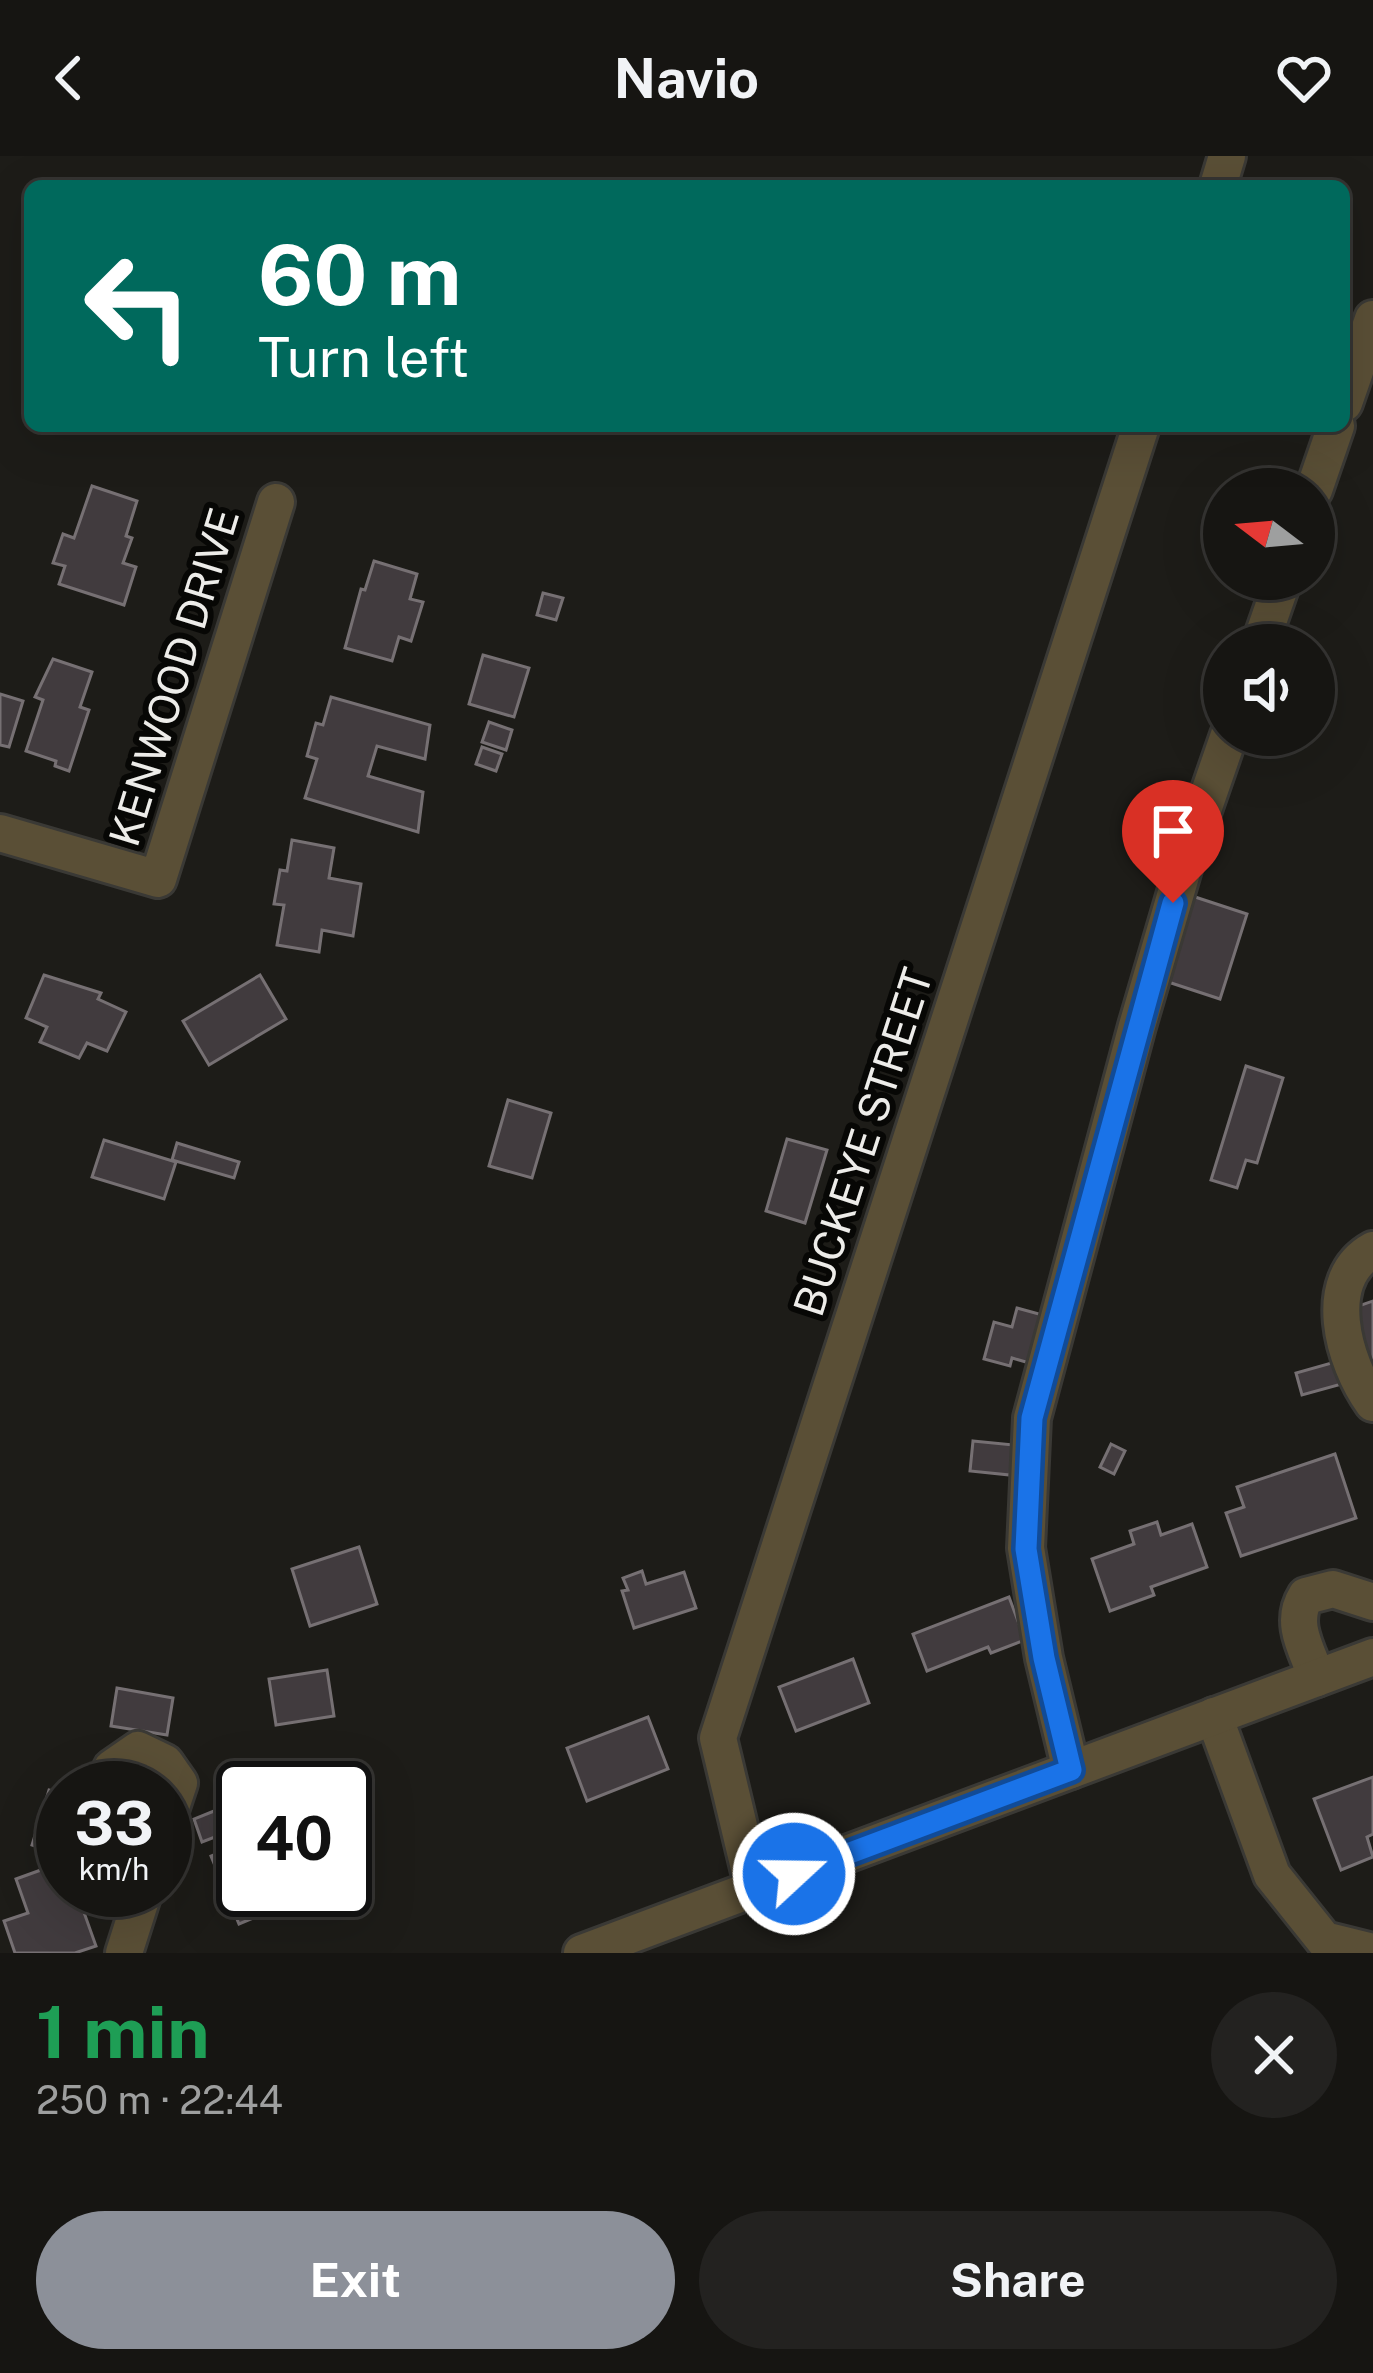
<!DOCTYPE html>
<meta charset="utf-8">
<style>
:root{--surface:#161512;--page:#232220;--text:#f1f3f6;--muted:#9e9f9f;--line:#353432;--accent:#8c9099}
body{margin:0;font-family:"Public Sans",sans-serif;background:var(--page);color:var(--text);height:100vh;display:flex;flex-direction:column;font-size:45px;white-space:nowrap}
*{box-sizing:border-box;margin:0}
p{font-size:39px;color:var(--muted)}
.icon{flex:none;width:66px;height:66px;fill:none;stroke:currentColor;stroke-width:2;stroke-linecap:round;stroke-linejoin:round}
.map{position:relative;height:1797px;overflow:hidden}
.side{display:flex;flex-direction:column;background:var(--surface);flex:1}
.side>*{flex:none}
.guide{position:absolute;left:24px;top:24px;width:1326px;height:252px;border-radius:18px;box-shadow:0 12px 48px #0002,0 0 0 3px var(--line);background:#00695c;color:#fff;overflow:hidden}
.needle{width:78px;rotate:286deg}
.tools{position:absolute;left:1203px;top:312px;display:grid;gap:24px}
.tools a{display:grid;place-items:center;width:132px;height:132px;border-radius:50%;background:var(--surface);box-shadow:0 12px 48px #0002,0 0 0 3px var(--line);font-size:60px}
.speed{position:absolute;left:36px;top:1605px;display:flex;gap:24px;font-size:60px;font-weight:700;text-align:center}
.speed>*{display:grid;place-content:center;width:156px;height:156px;border-radius:50%;background:var(--surface);box-shadow:0 12px 48px #0002,0 0 0 3px var(--line);line-height:1}
.speed small{font-size:30px;font-weight:400}
.speed .limit{border:6px solid #111;border-radius:18px;background:#fff;color:#111}
.pin{position:absolute;display:grid;place-items:center;width:102px;height:102px;color:#fff;margin:-123px -51px;border-radius:50% 50% 50% 0;rotate:-45deg;box-shadow:0 0 12px #0007}
.pin .icon{rotate:45deg}
.me{position:absolute;width:132px;margin:-66px;rotate:69deg;stroke-linejoin:round;filter:drop-shadow(0 0 9px #0008)}
.turn{display:flex;align-items:center;gap:42px;height:252px;padding:0 36px;font-size:54px}
.turn .icon{width:156px;height:156px;stroke-width:2.5}
.turn b{display:block;font-size:84px;line-height:102px}
.round{display:grid;place-items:center;flex:none;width:126px;height:126px;border-radius:63px;background:var(--page)}
.overview{display:flex;align-items:center;justify-content:space-between;height:204px;padding:0 36px}
h1{font-size:72px;font-weight:700;line-height:90px;color:#1e9e55}
.cta{display:flex;gap:24px;margin-top:auto;padding:24px 36px}
.cta a{flex:1;height:138px;border-radius:72px;background:var(--accent);color:#fff;font-size:48px;font-weight:700;line-height:138px;text-align:center}
.cta a+a{background:var(--page);color:var(--text)}
header{display:flex;justify-content:space-between;align-items:center;height:156px;padding:0 36px;background:var(--surface);font-size:54px;font-weight:700}
.map>svg:first-child{display:block}
.building{fill:#413b3e;stroke:#767073;stroke-width:3}
.lines{fill:none;stroke-linecap:round;stroke-linejoin:round}
.minor-casing{stroke:#3a3935;stroke-width:42}
.minor{stroke:#5a4f36;stroke-width:36}
.route-casing{stroke:#114b97;stroke-width:30}
.route{stroke:#1a73e8;stroke-width:21}
.labels{text-anchor:middle;stroke-width:12;stroke-linejoin:round;paint-order:stroke}
.street-label{font-size:42px;fill:#edece9;stroke:#070705}
</style>
<header><svg class="icon" aria-label="back" viewBox="0 0 24 24"><path d="M15 5l-7 7 7 7"/></svg>Navio<svg class="icon" aria-label="heart" viewBox="0 0 24 24"><path d="M12 20l-8-8c-3-5 5-10 8-4 3-6 11-1 8 4z"/></svg></header>
<div class="map">
<svg width="1373" height="1797" viewBox="0 0 1373 1797">
<rect width="100%" height="100%" fill="#1d1c18"/>
<g class="building">
<polygon points="92,330 137,345 126,380 132,382 123,407 136,411 124,449 59,428 65,410 53,407 63,378 74,382"/>
<polygon points="374,405 417,418 410,443 423,446 411,485 399,481 392,505 345,492 361,433 365,434"/>
<polygon points="543,437 563,442 556,464 537,459"/>
<polygon points="483,499 529,512 514,561 469,548"/>
<polygon points="53,503 92,516 80,551 89,554 69,615 55,610 56,605 26,595 43,544 35,541"/>
<polygon points="0,538 23,545 9,591 0,589"/>
<polygon points="331,541 430,569 425,603 377,590 368,620 423,636 418,676 305,642 317,603 307,600 316,567 323,569"/>
<polygon points="489,566 512,574 506,594 482,586"/>
<polygon points="482,591 502,598 496,615 476,608"/>
<polygon points="292,684 334,692 329,722 361,728 353,780 322,774 319,796 277,789 284,749 274,748 280,714 287,715"/>
<polygon points="1189,739 1247,758 1220,843 1162,824"/>
<polygon points="44,819 101,837 98,843 126,856 107,895 87,887 79,902 40,886 47,871 26,862"/>
<polygon points="260,819 286,863 209,909 183,865"/>
<polygon points="1246,910 1283,922 1257,1007 1246,1004 1237,1032 1211,1024"/>
<polygon points="508,944 551,957 532,1022 489,1010"/>
<polygon points="787,983 827,994 805,1067 766,1055"/>
<polygon points="104,984 176,1006 164,1043 92,1021"/>
<polygon points="177,987 239,1006 234,1022 172,1004"/>
<polygon points="1373,1145 1373,1226 1347,1154"/>
<polygon points="1017,1152 1050,1161 1036,1209 1012,1202 1010,1210 984,1203 994,1166 1012,1171"/>
<polygon points="1342,1204 1349,1226 1302,1239 1296,1217"/>
<polygon points="973,1285 1014,1289 1010,1319 970,1315"/>
<polygon points="1111,1288 1125,1295 1114,1318 1100,1311"/>
<polygon points="1335,1298 1356,1362 1241,1400 1226,1357 1244,1351 1237,1331"/>
<polygon points="1157,1366 1161,1379 1192,1368 1207,1411 1151,1431 1154,1439 1110,1455 1092,1403 1134,1388 1130,1375"/>
<polygon points="359,1391 377,1448 310,1470 292,1413"/>
<polygon points="642,1415 646,1428 684,1416 696,1452 634,1472 622,1435 628,1434 623,1422"/>
<polygon points="1009,1441 1025,1484 991,1497 988,1491 927,1515 913,1478"/>
<polygon points="853,1503 869,1547 796,1575 779,1531"/>
<polygon points="327,1514 334,1560 276,1569 269,1523"/>
<polygon points="117,1532 173,1542 167,1579 111,1570"/>
<polygon points="648,1561 668,1613 587,1645 567,1592"/>
<polygon points="1373,1621 1373,1678 1367,1681 1373,1701 1341,1714 1314,1643"/>
<polygon points="49,1634 63,1638 63,1699 32,1689"/>
<polygon points="214,1655 223,1678 202,1686 194,1663"/>
<polygon points="243,1687 243,1734 273,1734 280,1751 239,1768 211,1700"/>
<polygon points="63,1706 63,1734 76,1734 96,1790 75,1797 15,1797 4,1765 28,1757 16,1723"/>
</g>
<g class="lines">
<g class="minor-casing">
<g id="minor">
<polyline points="1218,30 1227,0"/>
<polyline points="1344,247 1373,163"/>
<polyline points="1314,334 1336,270"/>
<polyline points="1260,489 1283,423"/>
<polyline points="0,677 158,723 276,346"/>
<path d="M1373,1094C1320,1123 1343,1206 1373,1247"/>
<path d="M1317,1522C1307,1494 1289,1467 1306,1440L1333,1433L1373,1446"/>
<polyline points="1214,1560 1272,1719 1324,1784 1373,1796"/>
<polyline points="1071,1614 1044,1502 1026,1392 1032,1262 1137,870 1185,706 1229,579"/>
<polyline points="103,1632 112,1612 138,1594 165,1607 179,1627 165,1669"/>
<polyline points="754,1733 718,1582 1141,270"/>
<polyline points="124,1797 144,1734"/>
<polyline points="582,1797 1373,1501"/>
</g>
</g>
<use href="#minor" class="minor"/>
</g>
<g class="lines">
<g class="route-casing">
<polyline id="route" points="794,1718 1071,1614 1044,1502 1026,1393 1032,1262 1173,747"/>
</g>
<use href="#route" class="route"/>
</g>
<g class="labels">
<g class="street-label">
<text transform="translate(174 521) rotate(-73)" y="15">KENWOOD DRIVE</text>
<text transform="translate(863 986) rotate(-72)" y="15">BUCKEYE STREET</text>
</g>
</g>
</svg>
<div class="tools">
<a><svg class="needle" viewBox="-14 -14 28 28"><path d="M0-13l5 13h-10z" fill="#e53935"/><path d="M0 13l5-13h-10z" fill="#9e9f9f"/></svg></a>
<a><svg class="icon" aria-label="sound" viewBox="0 0 24 24"><path d="M4 9h4l5-4v14l-5-4H4zM17 9q2 3 0 6"/></svg></a>
</div>
<div class="speed"><div>33<small>km/h</small></div><div class="limit">40</div></div>
<div class="pin" style="left:1173px;top:747px;background:#d93025"><svg class="icon" aria-label="arrive" viewBox="0 0 24 24"><path d="M6 21V4h12l-3 4 3 4H6"/></svg></div>
<svg class="me" style="left:794px;top:1718px" viewBox="-20 -20 40 40"><circle r="17" fill="#1a73e8" stroke="#fff" stroke-width="3"/><path d="M0-11L8 9 0 5-8 9z" fill="#fff"/></svg>
<div class="guide">
<div class="turn"><svg class="icon" aria-label="left" viewBox="0 0 24 24"><path d="M17 20v-9H6M10 6l-5 5 5 5"/></svg><div><b>60 m</b>Turn left</div></div>
</div>
</div>
<section class="side">
<div class="overview"><div><h1>1 min</h1><p>250 m · 22:44</p></div><a class="round"><svg class="icon" aria-label="close" viewBox="0 0 24 24"><path d="M6 6l12 12M18 6L6 18"/></svg></a></div>
<div class="cta"><a>Exit</a><a>Share</a></div>
</section>
